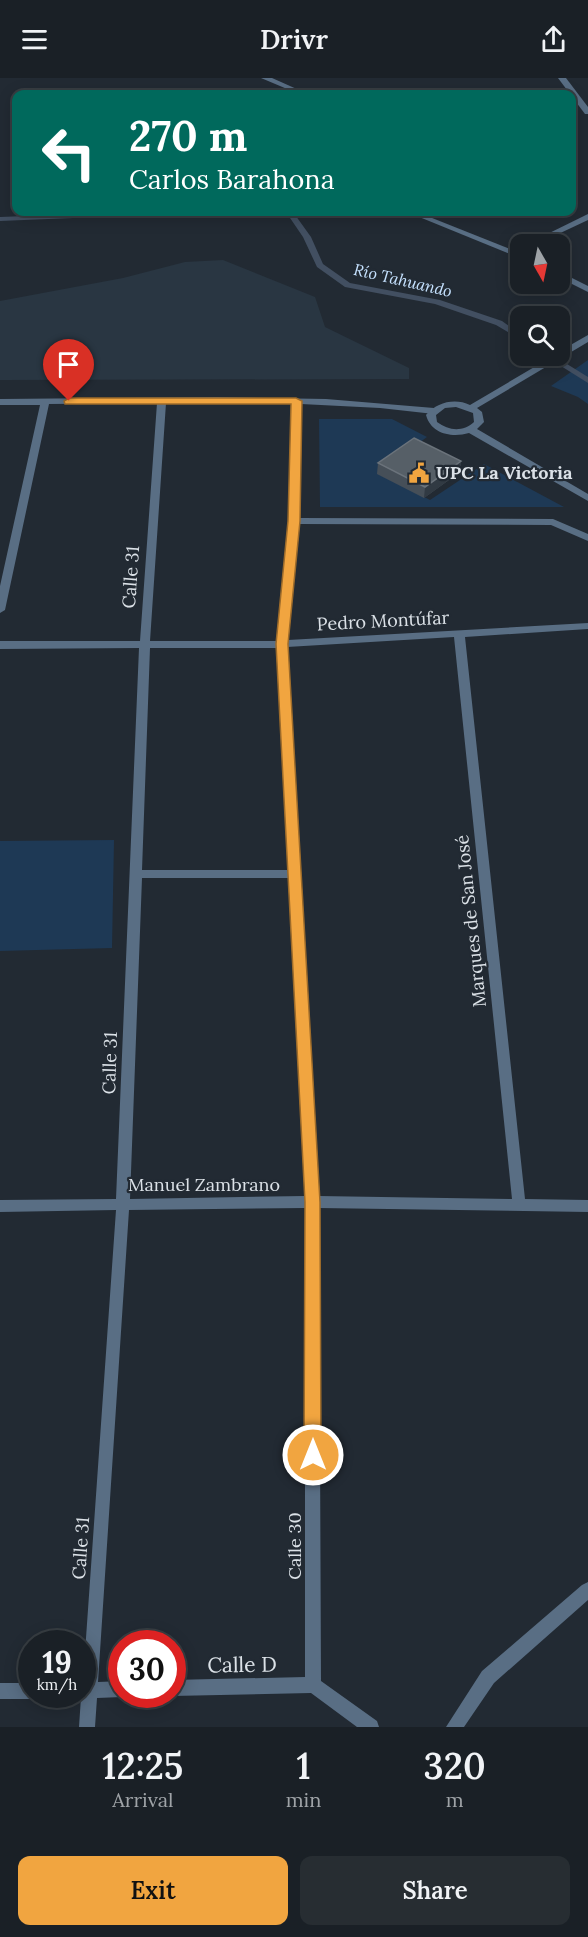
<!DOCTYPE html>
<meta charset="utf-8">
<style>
:root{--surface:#1a2026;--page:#272d32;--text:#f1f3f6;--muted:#9fa3a7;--line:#383e43;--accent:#f1a540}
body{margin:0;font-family:Lora,serif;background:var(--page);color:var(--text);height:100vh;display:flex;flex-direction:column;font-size:22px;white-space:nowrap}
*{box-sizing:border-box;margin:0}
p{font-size:20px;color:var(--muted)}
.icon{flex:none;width:33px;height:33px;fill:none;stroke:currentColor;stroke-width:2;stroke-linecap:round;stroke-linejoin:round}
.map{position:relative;height:1649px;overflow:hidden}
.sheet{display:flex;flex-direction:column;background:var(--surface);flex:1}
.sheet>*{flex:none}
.banner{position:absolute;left:12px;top:12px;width:564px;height:126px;border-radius:12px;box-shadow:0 3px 15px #0003,0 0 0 2px var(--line);background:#00695c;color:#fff;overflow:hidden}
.needle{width:39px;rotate:171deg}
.fabs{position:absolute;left:510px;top:156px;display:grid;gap:12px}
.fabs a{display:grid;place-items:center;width:60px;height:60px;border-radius:12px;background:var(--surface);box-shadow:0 3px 15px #0003,0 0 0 2px var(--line);font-size:30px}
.speed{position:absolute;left:18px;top:1552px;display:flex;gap:12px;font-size:30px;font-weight:700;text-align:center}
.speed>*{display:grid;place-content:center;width:78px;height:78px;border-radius:50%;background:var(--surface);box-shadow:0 3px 15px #0003,0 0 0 2px var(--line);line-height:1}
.speed small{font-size:15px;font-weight:400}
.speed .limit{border:9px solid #d22;background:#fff;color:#111}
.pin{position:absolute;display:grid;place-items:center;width:51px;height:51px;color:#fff;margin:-62px -26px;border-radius:50% 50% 50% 0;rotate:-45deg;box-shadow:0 0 6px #0007}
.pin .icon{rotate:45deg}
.me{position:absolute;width:66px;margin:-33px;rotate:0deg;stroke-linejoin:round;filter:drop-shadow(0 0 4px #0008)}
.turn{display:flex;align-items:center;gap:21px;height:126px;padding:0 18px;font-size:27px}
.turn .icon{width:78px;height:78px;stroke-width:2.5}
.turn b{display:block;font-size:42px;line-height:51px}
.eta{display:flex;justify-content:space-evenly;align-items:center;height:102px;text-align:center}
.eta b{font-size:36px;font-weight:600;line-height:42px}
.button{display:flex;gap:12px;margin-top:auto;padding:12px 18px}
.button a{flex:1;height:69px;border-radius:12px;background:var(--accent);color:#111;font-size:24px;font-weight:600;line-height:69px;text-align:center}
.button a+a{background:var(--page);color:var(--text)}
header{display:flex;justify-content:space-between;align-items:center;height:78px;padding:0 18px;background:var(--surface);font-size:27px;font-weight:600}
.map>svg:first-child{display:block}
.built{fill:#293642}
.green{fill:#1e3955}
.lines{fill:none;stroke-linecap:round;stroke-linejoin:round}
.stream{fill:#424f61;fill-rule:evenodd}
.minor{fill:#596e84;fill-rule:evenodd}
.tertiary{fill:#596e84;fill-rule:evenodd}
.wall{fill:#464f58}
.shaded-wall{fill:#313a43}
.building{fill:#565f67;stroke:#6b737b;stroke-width:1.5}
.route{fill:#f1a540;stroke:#9d6b2a;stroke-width:1.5}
.labels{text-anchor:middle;stroke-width:4.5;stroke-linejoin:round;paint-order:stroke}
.far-water-label{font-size:16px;font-style:italic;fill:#c6e2ff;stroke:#222a33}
.poi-label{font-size:18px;font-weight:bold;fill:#dbe1e7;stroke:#222a33;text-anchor:start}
.street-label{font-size:18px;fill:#dbe1e7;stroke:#222a33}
.near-street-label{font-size:21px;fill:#dbe1e7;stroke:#222a33}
</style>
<header><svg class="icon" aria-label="menu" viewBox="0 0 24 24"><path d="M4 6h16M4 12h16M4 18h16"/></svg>Drivr<svg class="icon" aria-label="share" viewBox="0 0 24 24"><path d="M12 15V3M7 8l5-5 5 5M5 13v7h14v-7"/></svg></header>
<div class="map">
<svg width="588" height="1649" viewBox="0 0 588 1649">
<rect width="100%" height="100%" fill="#222a33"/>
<polygon class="built" points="223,182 315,219 325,249 409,290 409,301 0,302 0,223 123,200 185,184"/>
<g class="green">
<polygon points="588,282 588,326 578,319 551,308"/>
<polygon points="319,341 392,341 427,359 378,395 430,422 484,386 564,429 320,429"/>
<polygon points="114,762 112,870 0,873 0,763"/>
</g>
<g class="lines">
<g class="stream">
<polygon points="130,134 175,134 171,136 0,143 0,139"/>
<polygon points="268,134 293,134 311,159 323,186 350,205 440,222 502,243 520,256 520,261 496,247 435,226 345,209 317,189 303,159 288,137 272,136"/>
<polygon points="545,278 554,278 588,299 588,305"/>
</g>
<g class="minor">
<polygon points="261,0 272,0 308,16 299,16"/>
<polygon points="558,0 566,0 588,29 588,36 585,36"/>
<polygon points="407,134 417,134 520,175 520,180"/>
<polygon points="588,136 588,142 537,166 527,166"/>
<polygon points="560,194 588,208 588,214 560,200"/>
<path d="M217,319L326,321L434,330L439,333L434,336L380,330L301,326L299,440L553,441L588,456V463L551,447L299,446L288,562L588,545V551L465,559L525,1121L588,1122V1134L319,1130L321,1603L377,1643L379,1649H357L311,1615L172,1618L169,1617H172V1602L305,1599V1130L129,1132L98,1604L122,1603V1617H127L122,1619L97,1620L95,1649H79L81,1619L78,1617H82L116,1132L0,1134V1122L116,1121L139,570L0,571V563H140L157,325L49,326L5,532L0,535V508L40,327H0V321ZM166,325H291L289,443L277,563H150ZM454,559L512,1121L318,1118L287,569ZM150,570H277L288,792H142ZM142,800H289L305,1118L130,1121Z"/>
<polygon points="0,1605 32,1605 32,1617 38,1617 32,1621 0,1621"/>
</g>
<g class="tertiary">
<path d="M588,257V264L477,330L482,334L484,344L477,351L588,416V423L469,355C452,360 431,356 426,337C437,324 455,320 470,327L553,278H560V273ZM456,329L473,335L474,344C463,354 449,353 437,344L436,337L445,330Z"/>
<polygon points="588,1504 588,1522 494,1605 464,1649 446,1649 482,1593 582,1507"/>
</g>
</g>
<polygon class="wall" points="461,383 460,394 424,420 377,396 378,385"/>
<polygon class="shaded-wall" points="461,383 460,394 424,420 425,409"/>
<polygon class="building" points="414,360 461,383 425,409 378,385"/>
<polygon class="route" points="69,320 296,320 302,323 300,443 288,566 320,1124 321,1377 319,1383 313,1385 307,1383 304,1377 305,1124 276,566 288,443 291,326 65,326 64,323"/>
<defs>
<g id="civic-bare" transform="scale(1.62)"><path d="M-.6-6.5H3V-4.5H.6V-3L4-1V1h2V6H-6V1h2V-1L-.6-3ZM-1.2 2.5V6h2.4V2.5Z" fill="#f1a540" stroke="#222a33" stroke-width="2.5" paint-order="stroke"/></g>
</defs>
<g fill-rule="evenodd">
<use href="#civic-bare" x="419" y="395"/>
</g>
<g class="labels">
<g class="far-water-label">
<text transform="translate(403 202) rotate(13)" y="6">Río Tahuando</text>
</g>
<g class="poi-label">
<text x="436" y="401">UPC La Victoria</text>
</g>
<g class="street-label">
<text transform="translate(131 499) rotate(-86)" y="6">Calle 31</text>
<text transform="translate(383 543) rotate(-3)" y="6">Pedro Montúfar</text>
<text transform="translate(471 843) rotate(-96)" y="6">Marques de San José</text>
<text transform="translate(110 985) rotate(-88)" y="6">Calle 31</text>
<text x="204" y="1113">Manuel Zambrano</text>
<text transform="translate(295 1468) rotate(-90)" y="6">Calle 30</text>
<text transform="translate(81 1470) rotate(-86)" y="6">Calle 31</text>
</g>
<g class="near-street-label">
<text transform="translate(242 1587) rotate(-1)" y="7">Calle D</text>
</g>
</g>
</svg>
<div class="fabs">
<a><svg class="needle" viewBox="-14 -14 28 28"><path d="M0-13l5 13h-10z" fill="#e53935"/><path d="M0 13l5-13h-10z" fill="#9fa3a7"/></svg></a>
<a><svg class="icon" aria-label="search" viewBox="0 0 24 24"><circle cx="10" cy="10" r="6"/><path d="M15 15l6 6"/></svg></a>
</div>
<div class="speed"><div>19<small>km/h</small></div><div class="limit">30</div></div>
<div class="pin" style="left:69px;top:323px;background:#d93025"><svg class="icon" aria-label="arrive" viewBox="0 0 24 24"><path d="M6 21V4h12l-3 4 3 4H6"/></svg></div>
<svg class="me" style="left:313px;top:1377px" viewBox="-20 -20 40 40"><circle r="17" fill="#f1a540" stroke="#fff" stroke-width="3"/><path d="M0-11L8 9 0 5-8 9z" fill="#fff"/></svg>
<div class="banner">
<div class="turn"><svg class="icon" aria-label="left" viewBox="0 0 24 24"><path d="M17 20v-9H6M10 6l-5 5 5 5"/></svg><div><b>270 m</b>Carlos Barahona</div></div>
</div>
</div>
<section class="sheet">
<div class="eta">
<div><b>12:25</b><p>Arrival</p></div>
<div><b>1</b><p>min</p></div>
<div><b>320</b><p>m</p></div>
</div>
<div class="button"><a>Exit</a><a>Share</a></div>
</section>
